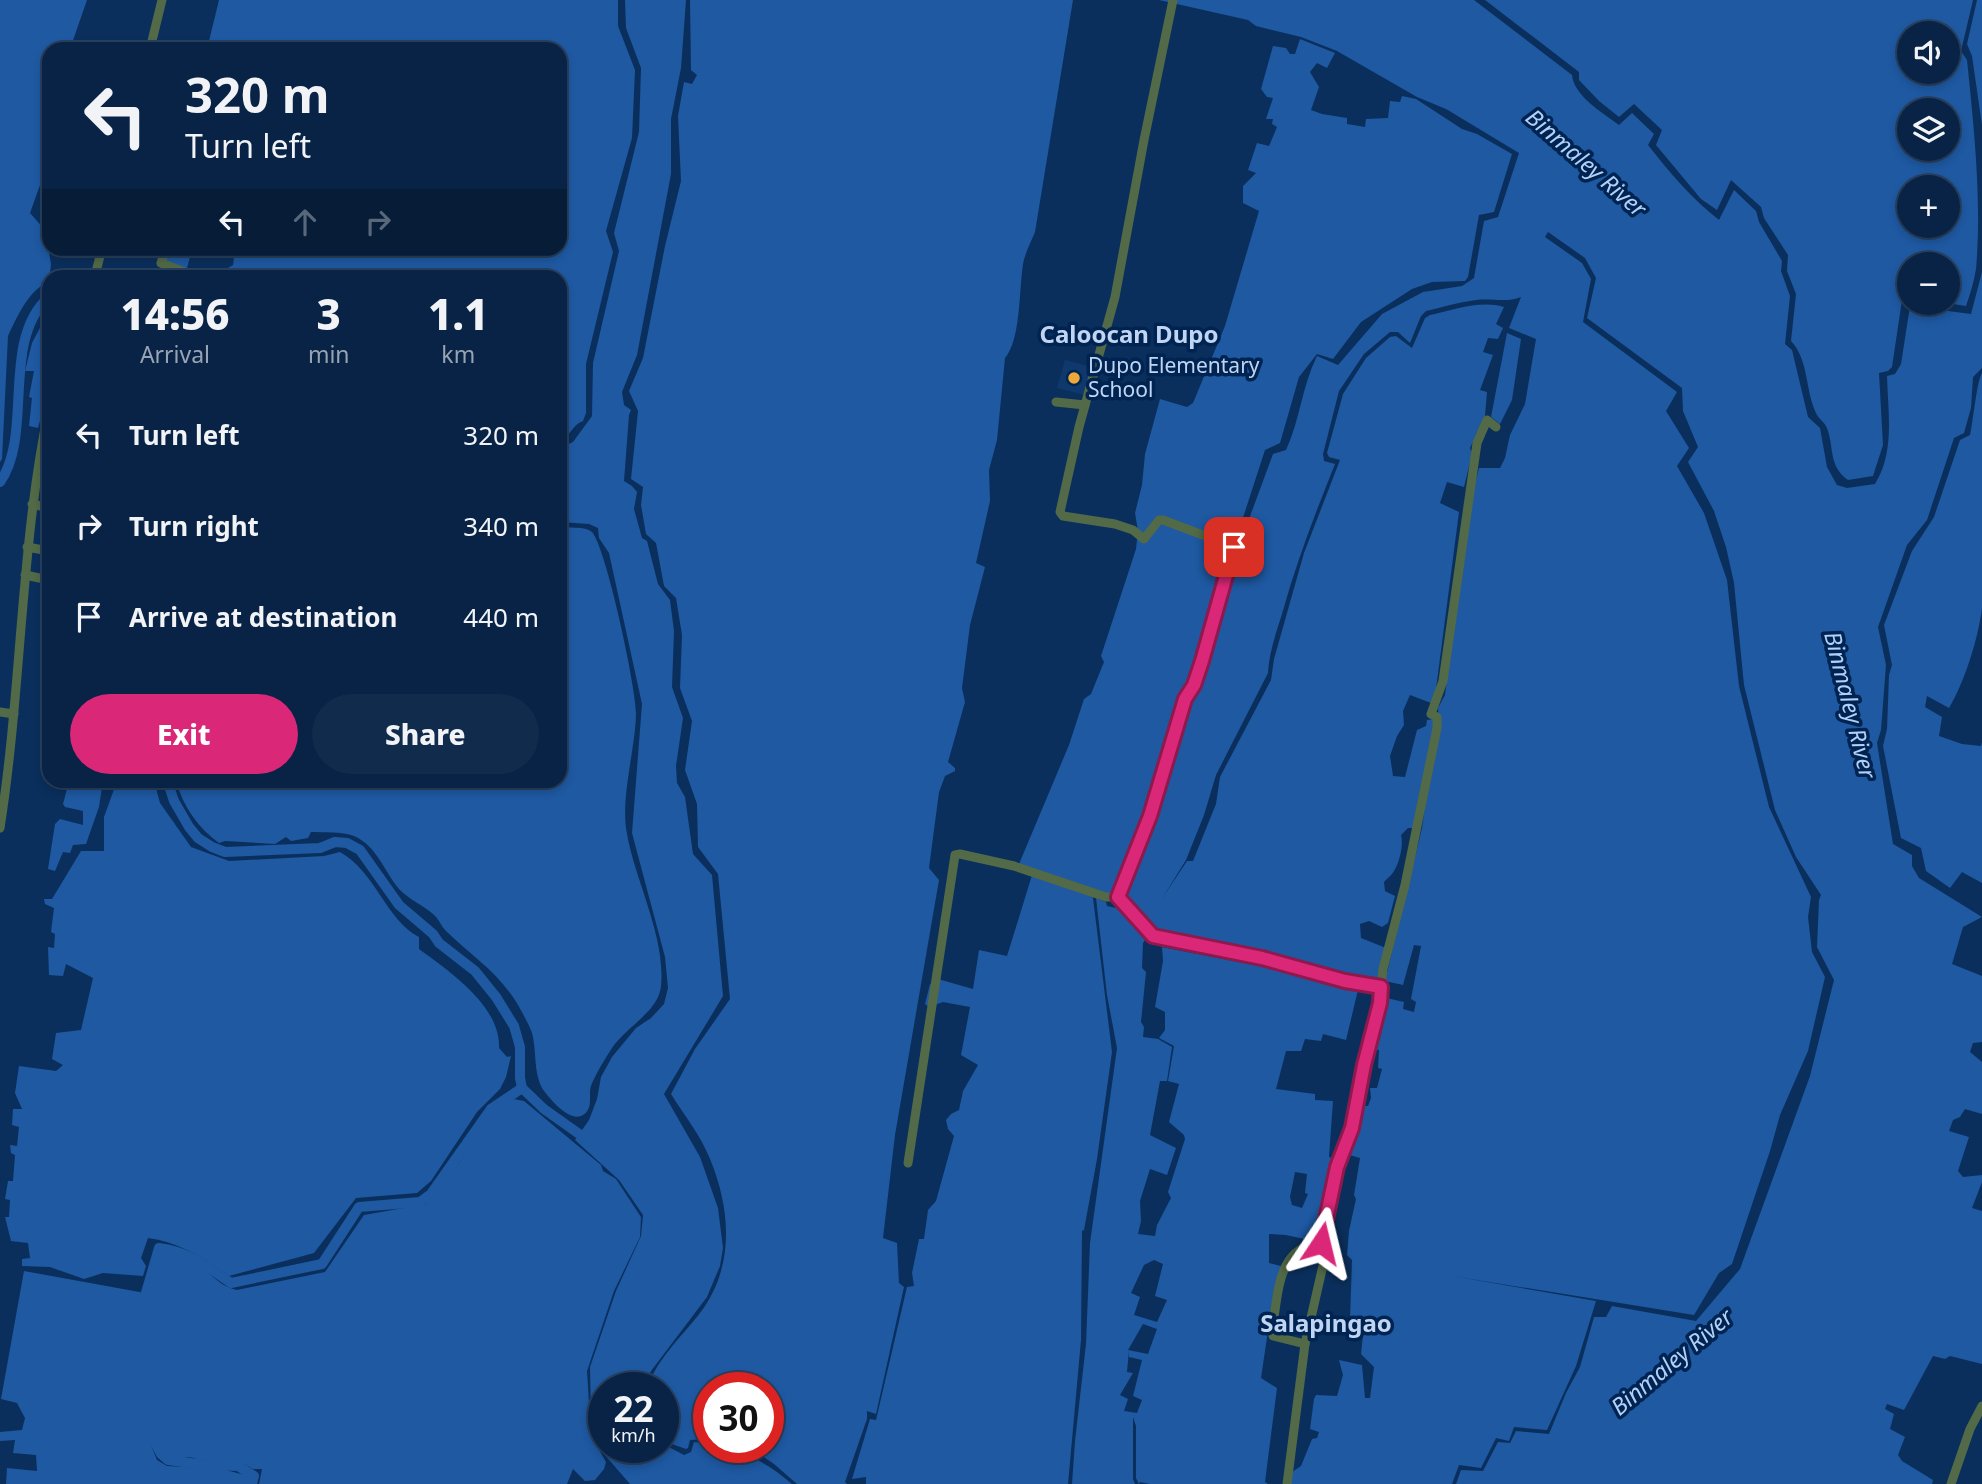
<!DOCTYPE html>
<meta charset="utf-8">
<style>
:root{--surface:#082345;--page:#112b4c;--text:#f1f3f6;--muted:#98a4b3;--line:#29405e;--accent:#db2777}
body{margin:0;font-family:"Noto Sans",sans-serif;background:var(--page);color:var(--text);height:100vh;display:flex;flex-direction:column;font-size:26px;white-space:nowrap}
*{box-sizing:border-box;margin:0}
p{font-size:23px;color:var(--muted)}
.icon{flex:none;width:38px;height:38px;fill:none;stroke:currentColor;stroke-width:2;stroke-linecap:round;stroke-linejoin:round}
.map{position:relative;flex:1;overflow:hidden}
.sheet{position:absolute;left:42px;top:270px;width:525px;height:518px;display:flex;flex-direction:column;background:var(--surface);border-radius:21px;box-shadow:0 4px 10px #0003,0 0 0 2px var(--line)}
.sheet>*{flex:none}
.guide{position:absolute;left:42px;top:42px;width:525px;height:214px;border-radius:21px;box-shadow:0 4px 10px #0003,0 0 0 2px var(--line);background:#082345;color:var(--text);overflow:hidden}
.fabs{position:absolute;left:1897px;top:21px;display:grid;gap:14px}
.fabs a{display:grid;place-items:center;width:63px;height:63px;border-radius:50%;background:var(--surface);box-shadow:0 4px 10px #0003,0 0 0 2px var(--line);font-size:35px}
.speed{position:absolute;left:588px;top:1372px;display:flex;gap:14px;font-size:35px;font-weight:700;text-align:center}
.speed>*{display:grid;place-content:center;width:91px;height:91px;border-radius:50%;background:var(--surface);box-shadow:0 4px 10px #0003,0 0 0 2px var(--line);line-height:1}
.speed small{font-size:18px;font-weight:400}
.speed .limit{border:10px solid #d22;background:#fff;color:#111}
.pin{position:absolute;display:grid;place-items:center;width:60px;height:60px;color:#fff;margin:-30px;border-radius:14px;box-shadow:0 4px 10px #0006}
.me{position:absolute;width:77px;margin:-38px;rotate:10deg;stroke-linejoin:round;filter:drop-shadow(0 0 5px #0008)}
.turn{display:flex;align-items:center;gap:24px;height:147px;padding:0 28px;font-size:32px}
.turn .icon{width:91px;height:91px;stroke-width:2.5}
.turn b{display:block;font-size:49px;line-height:60px}
.lanes{display:flex;align-items:center;height:66px;padding:0 28px;background:#0003;justify-content:center;gap:35px;direction:ltr}
.lanes .off{opacity:.35}
.eta{display:flex;justify-content:space-evenly;align-items:center;height:119px;text-align:center}
.eta b{font-size:42px;font-weight:800;line-height:49px}
.cta{display:flex;gap:14px;margin-top:auto;padding:14px 28px}
.cta a{flex:1;height:80px;border-radius:42px;background:var(--accent);color:#fff;font-size:28px;font-weight:800;line-height:80px;text-align:center}
.cta a+a{background:var(--page);color:var(--text)}
ul{padding:0;list-style:none}
li{display:flex;align-items:center;gap:21px;height:91px;padding:0 28px}
li div{flex:1}
li b{display:block;font-size:26px}
li em{font-style:normal}
.map>svg:first-child{display:block}
.built{fill:#0f396c}
.water{fill:#1e59a2;fill-rule:evenodd}
.lines{fill:none;stroke-linecap:round;stroke-linejoin:round}
.river{stroke:#1e59a2;stroke-width:10}
.minor{stroke:#526a47;stroke-width:9}
.route-casing{stroke:#8e194d;stroke-width:18}
.route{stroke:#db2777;stroke-width:12}
.poi-dot{fill:#eca93a;stroke:#002451;stroke-width:2.5}
.labels{text-anchor:middle;stroke-width:7;stroke-linejoin:round;paint-order:stroke}
.poi-label{font-size:21px;fill:#c1d5f2;stroke:#002451;text-anchor:start}
.water-label{font-size:23px;font-style:italic;fill:#b2d0f9;stroke:#002451}
.quarter-label{font-size:24px;font-weight:bold;fill:#c1d5f2;stroke:#002451}
</style>
<div class="map">
<svg width="1982" height="1484" viewBox="0 0 1982 1484">
<rect width="100%" height="100%" fill="#0a2f5c"/>
<polygon class="built" points="1065,360 1092,367 1084,395 1057,388"/>
<g class="water">
<path d="M0,0H87L70,49H49V160L30,213L45,230L51,264L49,282C29,289 17,317 8,336L2,459L0,462Z"/>
<path d="M219,0H618V26L635,70L632,138L606,231L613,252L586,364V413L583,421C572,425 571,436 560,440V276H219V273L233,265L235,249L560,248V49H207Z"/>
<path d="M625,0H686L681,68L671,119V174L637,355L622,392L624,405L631,410L629,415L624,481L632,486L637,492L634,509L642,538L647,541L658,584L670,600L674,631L672,687L683,718L676,766L677,783L685,797L693,854L712,875L723,996L664,1094L700,1157L718,1208L723,1248L720,1266L707,1297L651,1371L644,1388H604V1447H663V1444L684,1455L691,1452L694,1442L709,1444V1447C740,1447 769,1464 792,1484H630L597,1446L606,1462L604,1469L595,1480L585,1481L573,1469L567,1484H259L262,1469H253L244,1464L198,1460C188,1454 177,1461 167,1455C158,1450 155,1436 151,1428C144,1415 138,1402 136,1387C132,1344 145,1291 163,1251C198,1250 210,1285 237,1290L325,1272L364,1215L426,1204L459,1163L490,1113L504,1102L514,1099L524,1101L601,1165L603,1171L616,1179L641,1217L640,1237L614,1291L587,1371L590,1419L595,1434L591,1416L590,1367L616,1291L641,1236L643,1215L619,1180L575,1140L589,1120L597,1099L601,1077L612,1057L636,1028L651,1018L664,1004L668,988L665,957L632,833L642,704L609,553L599,538L598,528L589,524L560,522V448L573,442L592,416L593,363L619,251L614,233L639,132L641,68L626,28Z"/>
<path d="M690,0H1073L1035,232C1031,242 1025,253 1023,264C1019,289 1021,339 1005,358L997,440L989,470L990,501L976,563L985,567L970,625L962,688L965,702L948,762L955,768V771L945,776L939,792L929,868L939,880L895,1135L883,1238L897,1243L899,1283L904,1287L876,1414L867,1411V1419L845,1482L847,1484H797L774,1464L761,1455L738,1447H768V1388H709V1439L690,1440L688,1448L686,1449L666,1442L663,1438V1388H648C654,1362 684,1334 700,1313C735,1267 731,1210 710,1159C701,1136 684,1115 671,1094L695,1049L730,999L718,874L698,847L697,804L685,770L692,721L680,688L682,635L676,598L664,586L656,543L646,534L641,505L643,487L631,479L638,411L629,391L643,358L665,246L681,181L678,116L684,82L692,84L697,75L691,70Z"/>
<path d="M1159,0H1474L1572,75C1574,96 1603,113 1619,125L1632,113L1654,134L1648,145C1670,173 1691,198 1719,220L1734,190L1756,211L1759,222L1782,261L1781,271L1790,296L1785,344L1792,350L1808,417L1820,428L1827,467L1837,485L1847,488L1875,484C1895,452 1888,413 1887,376L1895,374L1901,364L1910,306L1971,314L1982,272V368L1973,377L1971,408L1964,433L1954,438L1927,520L1907,545L1878,627L1886,665L1881,730L1877,743L1893,844L1912,855V866L1919,878L1982,917L1963,927L1952,964L1982,976V1042L1973,1043L1970,1052L1982,1062V1114L1965,1109L1960,1117L1953,1120L1949,1131L1969,1137L1958,1171L1963,1177L1982,1175V1182L1972,1208L1982,1211V1364L1950,1356L1945,1359L1933,1356L1904,1410L1887,1404L1885,1409L1894,1414L1890,1429L1905,1437L1898,1455L1902,1461L1933,1480L1932,1484H1456L1461,1470L1483,1471L1498,1442L1510,1443L1516,1431L1549,1434L1566,1393L1580,1367L1594,1317H1606L1612,1306L1696,1321L1740,1269L1810,1076L1834,980L1817,947L1819,900L1821,895L1796,857L1775,810L1744,685L1734,583L1726,547L1714,511L1688,462L1698,447L1683,411L1682,388L1587,318L1596,278L1585,258L1548,232L1545,237L1582,263L1591,279L1583,322L1677,392L1666,411L1689,448L1677,466L1704,513L1727,580L1739,686L1769,807L1811,897L1808,917L1812,952L1825,977L1808,1051L1780,1115L1770,1151L1732,1264L1719,1273L1694,1315L1452,1276L1596,1301L1576,1366L1547,1430L1514,1427L1509,1441L1496,1438L1481,1468L1459,1465L1452,1484H1288L1292,1472L1301,1466L1312,1439L1317,1438L1319,1432L1310,1429L1314,1399L1316,1395L1337,1396L1343,1375L1339,1360L1362,1365L1365,1398H1370L1374,1367L1361,1354L1363,1335L1355,1330L1356,1323L1350,1319L1352,1260L1347,1255L1349,1231L1356,1199L1354,1195L1360,1158L1346,1154L1357,1105L1368,1106L1371,1098L1370,1088H1377L1382,1069L1378,1068L1379,1050L1371,1049L1382,997L1404,1002L1403,1009L1414,1012L1416,1002L1411,999L1421,946L1414,945L1403,985L1385,981L1422,828L1430,772L1440,727L1438,708L1445,695L1469,508L1479,468H1500L1505,458L1510,435L1525,404L1536,339L1509,328L1521,297C1506,303 1493,298 1476,300C1460,302 1443,307 1426,311L1421,316L1410,343L1398,332H1390L1364,354L1339,391L1323,454L1324,461L1335,464C1315,514 1296,563 1282,614C1276,633 1269,653 1268,673L1216,775L1204,815L1186,860L1163,897L1187,861H1193L1216,804L1220,777L1271,680L1274,659L1304,553L1340,460L1329,457L1327,453L1343,394L1366,358L1390,337L1396,336L1412,348L1425,318L1430,315C1454,310 1480,300 1504,307L1496,324L1503,328L1498,339L1488,338L1483,352L1493,355L1480,390L1487,392L1485,416L1470,448L1472,454L1464,487L1447,482L1440,503L1459,512L1436,689L1431,703L1410,695L1403,711L1404,725L1397,736L1390,756L1393,776L1405,777L1417,730L1426,726L1427,720L1433,719L1435,729L1414,828H1408L1401,835C1404,845 1399,865 1392,874C1390,877 1386,879 1384,882L1385,891L1395,896L1388,923L1382,927L1369,921L1360,924L1361,938L1386,948L1376,986L1163,941L1162,930L1153,928L1143,943L1142,968L1146,972L1141,1022L1144,1027L1143,1037L1158,1039L1172,1047L1167,1081H1160L1150,1135L1176,1148L1167,1175L1150,1169L1140,1201L1141,1221L1138,1234L1155,1236L1157,1225L1171,1198L1168,1192L1185,1139L1184,1135L1169,1122L1179,1084L1168,1081L1174,1046L1159,1038L1165,1030V1012L1155,1007L1163,961L1162,947L1264,967L1358,990L1346,1040L1323,1034L1321,1041L1305,1039L1301,1051H1286L1276,1089L1315,1094V1100L1333,1101L1329,1157L1335,1159L1318,1242L1286,1235L1269,1234V1263L1281,1266L1273,1297L1261,1378L1277,1388L1265,1482L1268,1484H1150L1140,1482L1139,1484L1136,1478V1426L1133,1417V1479L1135,1484H1072L1075,1441L1086,1344L1090,1243L1117,1048L1107,995L1096,898L1106,902L1107,906L1116,908L1121,901L1191,697L1195,695L1208,659L1242,538L1273,454L1286,450C1300,420 1302,386 1317,356L1338,365L1382,314L1423,292L1462,286L1474,278L1484,221L1498,217L1519,153L1446,109L1417,97L1337,51L1301,37L1256,26L1248,20ZM1295,1172L1307,1174L1305,1193L1308,1194L1302,1208L1292,1205L1290,1197ZM1154,1260L1163,1264L1155,1296L1167,1300L1157,1322L1134,1315L1140,1297L1131,1293L1144,1265ZM1143,1324L1157,1329L1148,1354L1128,1350ZM1129,1351V1357L1142,1360L1133,1396L1142,1400L1137,1413L1124,1411L1128,1399L1120,1395L1133,1373L1127,1372Z"/>
<path d="M1485,0H1973L1961,51L1967,60C1974,128 1982,201 1976,269C1974,282 1970,294 1966,306L1946,303L1948,264H1909V299L1902,300L1892,367L1888,371L1879,373L1883,445L1873,476L1848,480C1827,465 1835,445 1826,426C1823,421 1818,418 1816,413C1805,390 1809,360 1791,341L1796,294L1787,271L1788,255L1764,218L1761,207L1731,180L1717,210L1701,199L1656,145L1662,130L1634,104L1619,117L1599,101L1579,80V72ZM1909,33H1948V72H1909ZM1909,110H1948V149H1909ZM1909,187H1948V226H1909Z"/>
<polygon points="1977,0 1982,0 1982,125 1972,56 1967,44"/>
<polygon points="1300,39 1335,53 1327,68 1317,63 1310,72 1319,87 1311,110 1322,114 1347,118 1347,124 1365,127 1366,119 1388,118 1390,101 1400,102 1402,96 1416,99 1462,129 1477,134 1512,154 1494,212 1479,215 1468,277 1465,281 1432,282 1412,289 1361,322 1333,359 1317,354 1299,377 1280,443 1265,450 1238,533 1230,550 1211,622 1152,799 1114,892 1112,894 1092,890 1112,1052 1097,1159 1084,1230 1082,1231 1081,1340 1068,1484 866,1484 866,1477 852,1479 870,1419 876,1420 907,1287 914,1286 912,1273 919,1239 924,1239 928,1210 936,1201 954,1136 948,1129 946,1120 951,1114 959,1110 963,1091 978,1065 961,1055 970,1007 943,1002 929,1007 925,1004 930,984 937,986 938,979 973,989 979,950 1007,956 1033,872 1019,864 1069,745 1084,699 1091,694 1104,662 1101,656 1136,549 1138,531 1135,513 1142,485 1145,454 1160,399 1187,407 1193,403 1225,326 1259,211 1243,203 1243,186 1256,173 1248,170 1257,143 1269,146 1277,127 1272,124 1273,119 1266,119 1273,98 1267,97 1261,89 1273,46 1286,48 1290,54 1295,54"/>
<polygon points="169,249 192,249 185,276 157,276"/>
<polygon points="49,311 49,388 38,428 29,426 32,398 29,397 34,371 25,371 32,343"/>
<polygon points="1507,333 1521,339 1512,400 1500,424 1491,417"/>
<path d="M1982,373V608C1978,639 1965,681 1949,708L1927,696L1925,707L1942,717L1939,736L1962,744L1981,746L1982,742V883L1962,872L1950,888L1926,871L1921,848L1901,838L1883,746L1887,729L1889,675L1892,665L1884,625L1912,551L1934,517L1960,440L1970,435C1973,422 1977,380 1982,373Z"/>
<path d="M560,527C568,528 585,526 592,532C606,547 637,691 636,715C635,751 620,799 627,834C635,880 666,938 661,986C659,1011 626,1027 612,1048C605,1059 596,1073 591,1086C588,1095 594,1108 583,1115C570,1123 551,1100 544,1091C533,1075 537,1052 532,1033C530,1027 526,1020 523,1014C503,975 476,960 446,931C441,926 439,919 433,914C423,905 408,899 399,889C384,871 377,846 354,836C342,831 323,833 311,832L308,838L291,841L286,837L275,844L225,841L219,843C198,828 183,806 176,781L560,780Z"/>
<polygon points="69,781 103,781 99,807 86,844 73,845 70,853 63,852 55,871 48,869 55,824 60,819 83,825 83,811 65,807 63,804"/>
<path d="M117,781H154L160,803L191,847L229,861L324,856L340,852C375,871 386,920 419,937V949C449,971 501,1006 499,1048L507,1057L511,1056L506,1077L500,1089L477,1112L431,1181L417,1193L356,1198L314,1253L229,1276C204,1258 178,1242 148,1238L141,1258L146,1266L143,1276L103,1273L84,1279L50,1267L22,1266V1259L30,1258L28,1243L11,1241L5,1217H9L10,1200L5,1199L8,1181H13L15,1155L11,1153L10,1145L17,1146L19,1127L12,1125L13,1109H22L15,1093L19,1066L56,1071L63,1065L52,1059L56,1033L81,1030L93,978L66,964L63,976L49,975L48,947L54,948L55,934L51,932L54,908L45,904L44,899H52L81,851H104V817Z"/>
<polygon points="24,1271 145,1293 131,1337 134,1395 136,1408 157,1460 167,1466 222,1469 245,1475 250,1479 248,1484 6,1484 7,1468 37,1471 36,1455 13,1453 15,1440 0,1441 0,1432 22,1430 25,1418 17,1403 1,1399"/>
</g>
<g class="lines">
<g class="river">
<path d="M0,482C34,434 0,340 49,297"/>
<polyline points="167,780 174,801 189,827 198,838 212,847 225,852 320,848 335,842 347,843 360,850 399,905 433,934 439,943 475,971 496,997 514,1026 520,1047 520,1078 522,1088 544,1109 589,1141"/>
<path d="M252,1484L254,1476L238,1466L205,1465L168,1460L161,1454L140,1415L134,1388V1334L159,1248C187,1251 208,1267 231,1283L322,1264L359,1207L420,1202L431,1194L491,1109L522,1088"/>
</g>
<g class="minor">
<polyline points="150,49 162,0"/>
<polyline points="166,248 161,263 187,273"/>
<polyline points="95,276 102,248"/>
<polyline points="1056,402 1085,405"/>
<polyline points="32,504 49,508"/>
<polyline points="27,547 49,551"/>
<polyline points="25,575 49,580"/>
<polyline points="0,712 14,714"/>
<path d="M0,828C22,688 20,546 49,408"/>
<polyline points="1118,897 1150,816 1186,697 1193,685 1202,661 1235,549 1232,546 1163,520 1159,520 1144,539 1133,530 1115,524 1063,516 1060,512 1079,427 1115,297 1144,140 1173,0"/>
<polyline points="1118,897 1153,936 1258,957 1345,981 1381,987 1383,969 1405,885 1437,728 1437,717 1431,714 1443,681 1477,443 1487,420 1496,427"/>
<polyline points="908,1163 955,855 960,854 1014,866 1106,897 1118,897"/>
<path d="M1305,1344L1273,1336L1272,1329C1279,1294 1276,1247 1321,1243"/>
<polyline points="1287,1484 1305,1344 1324,1261 1321,1237 1337,1167 1347,1145 1352,1128 1364,1065 1380,1003 1381,987"/>
<polyline points="1951,1484 1970,1429 1982,1406"/>
</g>
</g>
<g class="lines">
<g class="route-casing">
<polyline id="route" points="1234,547 1202,661 1194,685 1185,699 1150,816 1118,897 1153,936 1262,958 1345,981 1381,987 1380,1003 1364,1065 1352,1128 1337,1167 1321,1243"/>
</g>
<use href="#route" class="route"/>
</g>
<circle class="poi-dot" cx="1074" cy="378" r="7"/>
<g class="labels">
<g class="poi-label">
<text x="1088" y="373">Dupo Elementary<tspan x="1088" dy="24">School</tspan></text>
</g>
<g class="water-label">
<text transform="translate(1586 163) rotate(41)" y="8">Binmaley River</text>
<text transform="translate(1850 705) rotate(76)" y="8">Binmaley River</text>
<text transform="translate(1672 1362) rotate(-40)" y="8">Binmaley River</text>
</g>
<g class="quarter-label">
<text x="1129" y="343">Caloocan Dupo</text>
<text x="1326" y="1332">Salapingao</text>
</g>
</g>
</svg>
<div class="fabs">
<a><svg class="icon" aria-label="sound" viewBox="0 0 24 24"><path d="M4 9h4l5-4v14l-5-4H4zM17 9q2 3 0 6"/></svg></a>
<a><svg class="icon" aria-label="layers" viewBox="0 0 24 24"><path d="M12 4l9 5-9 5-9-5zM3 14l9 5 9-5"/></svg></a>
<a>+</a>
<a>−</a>
</div>
<div class="speed"><div>22<small>km/h</small></div><div class="limit">30</div></div>
<div class="pin" style="left:1234px;top:547px;background:#d93025"><svg class="icon" aria-label="arrive" viewBox="0 0 24 24"><path d="M6 21V4h12l-3 4 3 4H6"/></svg></div>
<svg class="me" style="left:1321px;top:1243px" viewBox="-20 -20 40 40"><path d="M0-17L14 15 0 8-14 15z" fill="#db2777" stroke="#fff" stroke-width="4"/></svg>
<div class="guide">
<div class="turn"><svg class="icon" aria-label="left" viewBox="0 0 24 24"><path d="M17 20v-9H6M10 6l-5 5 5 5"/></svg><div><b>320 m</b>Turn left</div></div>
<div class="lanes"><svg class="icon" aria-label="left" viewBox="0 0 24 24"><path d="M17 20v-9H6M10 6l-5 5 5 5"/></svg><svg class="icon off" aria-label="ahead" viewBox="0 0 24 24"><path d="M12 20V5M6 11l6-6 6 6"/></svg><svg class="icon off" aria-label="right" viewBox="0 0 24 24"><path d="M7 20v-9h11M14 6l5 5-5 5"/></svg></div>
</div>
<section class="sheet">
<div class="eta">
<div><b>14:56</b><p>Arrival</p></div>
<div><b>3</b><p>min</p></div>
<div><b>1.1</b><p>km</p></div>
</div>
<ul>
<li><svg class="icon" aria-label="left" viewBox="0 0 24 24"><path d="M17 20v-9H6M10 6l-5 5 5 5"/></svg><div><b>Turn left</b></div><em>320 m</em></li>
<li><svg class="icon" aria-label="right" viewBox="0 0 24 24"><path d="M7 20v-9h11M14 6l5 5-5 5"/></svg><div><b>Turn right</b></div><em>340 m</em></li>
<li><svg class="icon" aria-label="arrive" viewBox="0 0 24 24"><path d="M6 21V4h12l-3 4 3 4H6"/></svg><div><b>Arrive at destination</b></div><em>440 m</em></li>
</ul>
<div class="cta"><a>Exit</a><a>Share</a></div>
</section>
</div>
